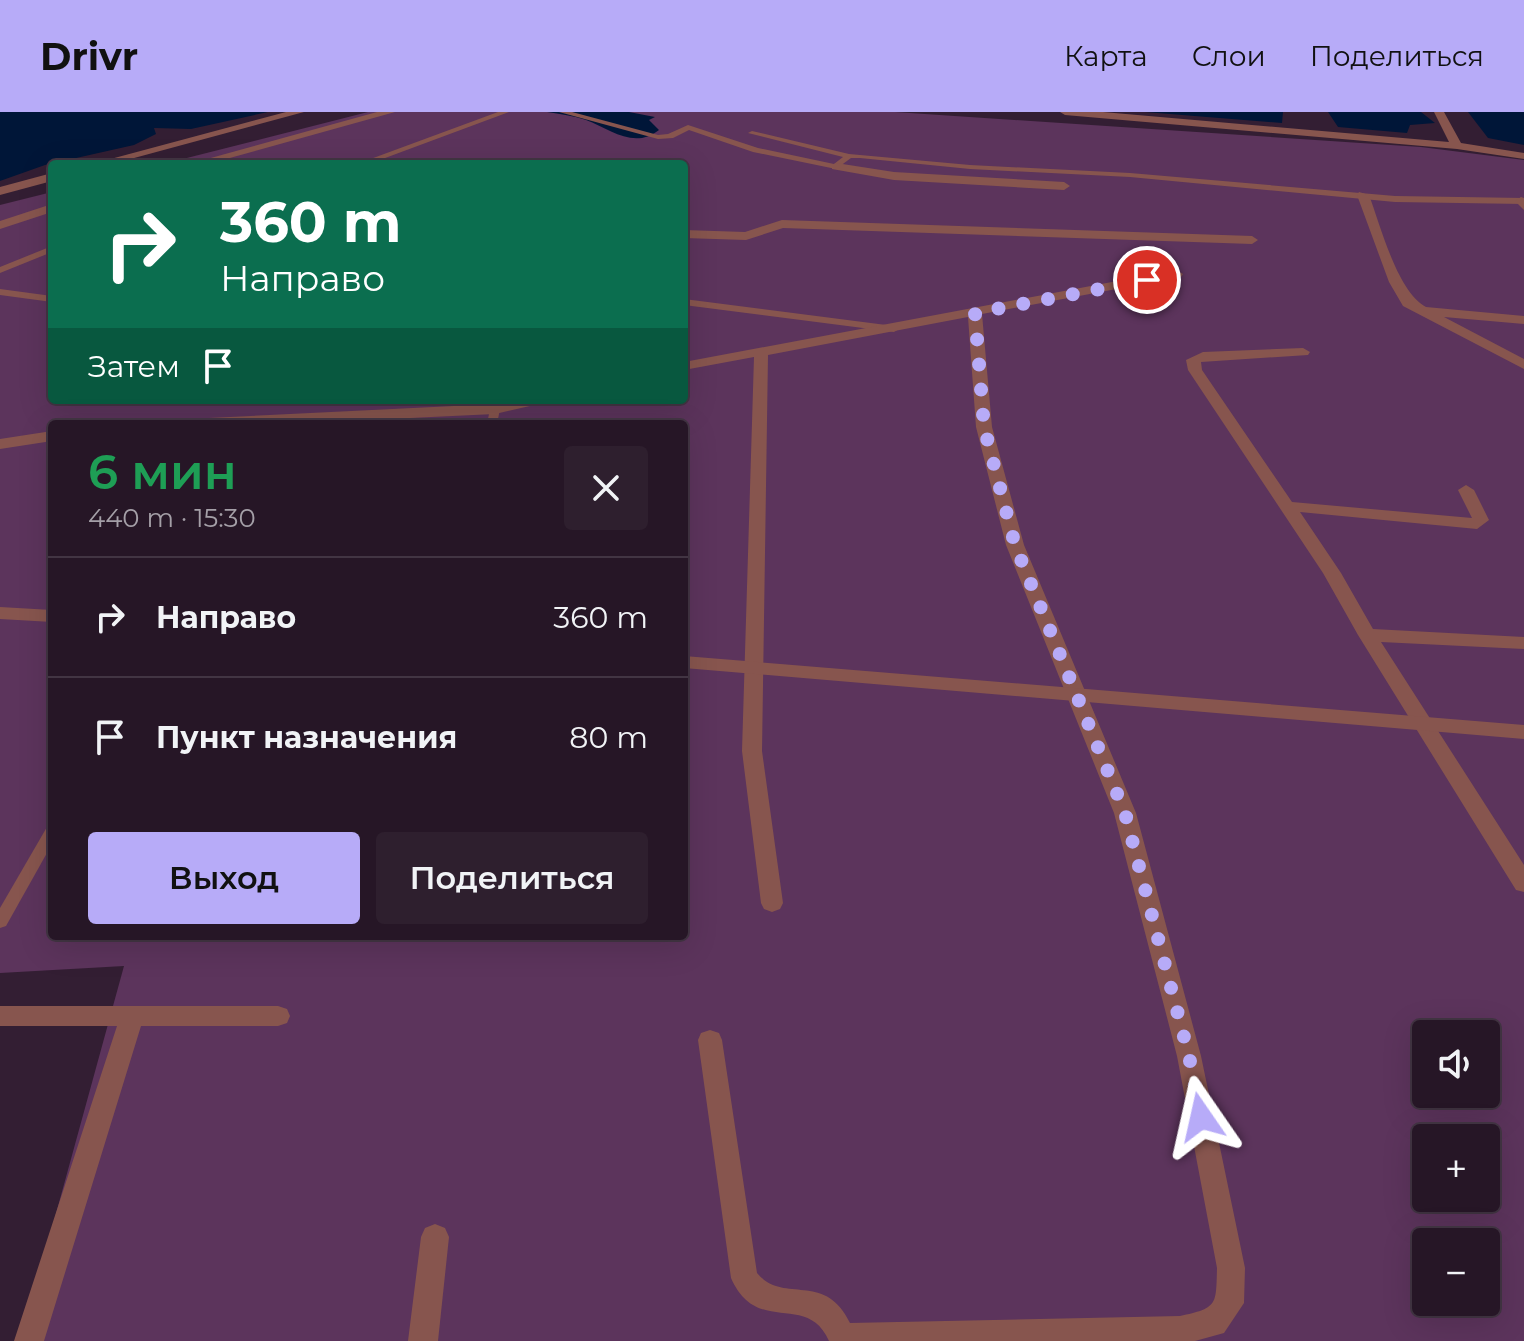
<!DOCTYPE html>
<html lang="ru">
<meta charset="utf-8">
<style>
:root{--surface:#261626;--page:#2e1f2e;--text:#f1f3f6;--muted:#a49fa7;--line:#423543;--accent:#b7abf8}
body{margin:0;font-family:Montserrat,sans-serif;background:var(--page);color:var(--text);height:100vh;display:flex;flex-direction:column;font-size:30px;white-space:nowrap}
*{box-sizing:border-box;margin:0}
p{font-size:26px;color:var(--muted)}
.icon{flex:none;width:44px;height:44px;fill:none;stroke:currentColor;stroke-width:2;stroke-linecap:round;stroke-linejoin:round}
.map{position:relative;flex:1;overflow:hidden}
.panel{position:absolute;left:48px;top:308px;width:640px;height:520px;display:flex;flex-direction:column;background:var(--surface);border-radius:8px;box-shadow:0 8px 32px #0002,0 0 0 2px var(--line)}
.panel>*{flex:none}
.hud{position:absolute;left:48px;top:48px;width:640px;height:244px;border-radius:8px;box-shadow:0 8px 32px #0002,0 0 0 2px var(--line);background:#0b6e4f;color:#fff;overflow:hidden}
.fabs{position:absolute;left:1412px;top:908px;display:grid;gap:16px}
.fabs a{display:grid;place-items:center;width:88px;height:88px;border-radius:8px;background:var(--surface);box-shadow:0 8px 32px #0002,0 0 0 2px var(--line);font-size:40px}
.pin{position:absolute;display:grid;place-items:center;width:68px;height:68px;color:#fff;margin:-34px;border:4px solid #fff;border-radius:50%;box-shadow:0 2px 8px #0007}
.me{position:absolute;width:88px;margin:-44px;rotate:349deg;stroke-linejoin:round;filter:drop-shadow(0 0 6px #0008)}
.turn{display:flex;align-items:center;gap:28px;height:168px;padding:0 40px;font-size:36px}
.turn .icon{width:104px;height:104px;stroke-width:2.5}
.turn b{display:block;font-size:56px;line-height:68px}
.then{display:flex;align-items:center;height:76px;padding:0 40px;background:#0003;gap:16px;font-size:30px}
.round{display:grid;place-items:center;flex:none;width:84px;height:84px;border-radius:8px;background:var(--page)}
.headline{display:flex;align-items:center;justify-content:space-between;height:136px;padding:0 40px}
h1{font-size:48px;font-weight:600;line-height:60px;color:#1e9e55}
.cta{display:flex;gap:16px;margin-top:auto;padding:16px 40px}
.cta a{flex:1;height:92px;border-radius:8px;background:var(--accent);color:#111;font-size:32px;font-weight:600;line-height:92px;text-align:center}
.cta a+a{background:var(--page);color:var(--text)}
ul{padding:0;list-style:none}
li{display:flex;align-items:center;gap:24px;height:120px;padding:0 40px;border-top:2px solid var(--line)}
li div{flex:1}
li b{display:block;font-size:30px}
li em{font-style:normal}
header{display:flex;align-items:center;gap:48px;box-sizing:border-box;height:112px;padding:0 40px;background:var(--accent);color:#111}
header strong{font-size:38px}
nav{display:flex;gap:44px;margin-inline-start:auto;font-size:28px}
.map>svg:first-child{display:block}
.green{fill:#5c345c;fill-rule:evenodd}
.water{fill:#001638}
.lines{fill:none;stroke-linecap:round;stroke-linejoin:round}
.service{fill:#87554e;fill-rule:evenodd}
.minor{fill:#87554e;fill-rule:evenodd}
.tertiary{fill:#87554e;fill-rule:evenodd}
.route{stroke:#b7abf8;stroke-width:14;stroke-dasharray:0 25.2}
</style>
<header>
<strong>Drivr</strong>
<nav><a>Карта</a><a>Слои</a><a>Поделиться</a></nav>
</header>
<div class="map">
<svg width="1524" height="1229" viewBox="0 0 1524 1229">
<rect width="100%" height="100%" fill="#331e33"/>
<path class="green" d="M368,0H895L1421,35L1524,48V1229H21L124,854L0,861V93L52,80V288H684V52H163ZM52,312H684V824H52ZM1426,922H1486V982H1426ZM1426,1026H1486V1086H1426ZM1426,1130H1486V1190H1426Z"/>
<g class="water">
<polygon points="0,0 268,0 191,17 154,16 156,22 134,33 45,53 0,69"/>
<path d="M547,0H629L655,5L649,8L659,18C634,38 610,17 586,8C574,4 560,2 547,0Z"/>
<polygon points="1145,0 1283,0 1282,11"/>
<polygon points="1328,0 1421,0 1435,11 1410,13 1407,21 1338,15"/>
<polygon points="1468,0 1524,0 1524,33 1488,26"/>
</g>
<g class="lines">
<g class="service">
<polygon points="498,0 509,0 369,52 357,52"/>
<polygon points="559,0 572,0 658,23 668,22 688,13 758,36 834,52 843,45 748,21 752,19 849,42 970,53 1130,61 1395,84 1524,86 1524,92 1395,90 1130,65 970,57 860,46 851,46 836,57 753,40 689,18 673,26 658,27"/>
<polygon points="52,134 52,140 0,161 0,155"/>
<polygon points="0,177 52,184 52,190 0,183"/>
<polygon points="684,187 894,214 899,217 894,220 684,193"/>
<polygon points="495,294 500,297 497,312 487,312 490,297"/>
<polygon points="52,713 52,732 6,814 0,816 0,796 47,715"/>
</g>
<g class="minor">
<polygon points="286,0 304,0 112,52 92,52"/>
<polygon points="377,0 395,0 208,52 189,52"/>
<polygon points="1060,0 1103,0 1449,30 1434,0 1444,0 1461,31 1524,41 1524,47 1457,37 1065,3"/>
<polygon points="836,51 894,60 1064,70 1070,74 1064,78 894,68 832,57 832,53"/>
<polygon points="52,61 52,69 0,83 0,75"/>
<path d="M1359,80L1369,83C1381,115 1397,179 1426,195L1524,204V212L1444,205L1524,247V257L1403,194L1389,170L1357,83Z"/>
<polygon points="1521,85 1524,86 1524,98 1515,89"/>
<polygon points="52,92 52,100 0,117 0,109"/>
<polygon points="782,108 1252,124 1258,128 1252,132 783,116 746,128 684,126 684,118 745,120"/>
<path d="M1176,158L1183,162L1181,165L982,202L992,315L1024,433L1136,701L1201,944L1245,1156L1244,1191L1224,1221L1195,1229H829C807,1179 757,1225 731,1166L698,928L701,921L710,918L719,921L722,928L757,1161C783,1193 825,1158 850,1211L1180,1204C1218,1196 1216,1193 1217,1156L1177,944L1114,701L1006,433L976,315L968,205L768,243L762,639L783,791L780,797L772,800L764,797L761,791L742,639L754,245L684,258V250Z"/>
<polygon points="1303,236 1310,240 1308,243 1201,250 1202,258 1292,390 1472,406 1458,378 1466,373 1474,378 1489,408 1477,417 1300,400 1341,461 1373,517 1524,525 1524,537 1381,530 1524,753 1524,780 1516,778 1358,523 1323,461 1188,258 1186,248 1203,240"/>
<polygon points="516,288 546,288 543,291 495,302 283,312 180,312 188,307 495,292"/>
<polygon points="52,319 52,329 0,337 0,327"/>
<polygon points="0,894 278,894 287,897 290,904 287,911 278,914 141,914 44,1229 14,1229 117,914 0,914"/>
<polygon points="435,1112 445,1116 449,1125 438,1229 408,1229 421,1125 425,1116"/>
</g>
<g class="tertiary">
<polygon points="0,495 52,498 52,510 0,507"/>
<polygon points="684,544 1524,613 1524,627 684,556"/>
</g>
</g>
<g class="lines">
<polyline class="route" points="1147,168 975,201 984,315 1015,433 1125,701 1189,944 1201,1005"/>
</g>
</svg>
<div class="fabs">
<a><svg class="icon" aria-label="sound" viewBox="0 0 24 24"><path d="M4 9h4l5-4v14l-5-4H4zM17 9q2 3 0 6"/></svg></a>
<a>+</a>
<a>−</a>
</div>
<div class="pin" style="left:1147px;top:168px;background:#d93025"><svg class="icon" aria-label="arrive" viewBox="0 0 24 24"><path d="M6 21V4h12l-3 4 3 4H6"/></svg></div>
<svg class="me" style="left:1201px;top:1005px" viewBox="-20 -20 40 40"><path d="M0-17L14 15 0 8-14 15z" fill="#b7abf8" stroke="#fff" stroke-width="4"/></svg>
<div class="hud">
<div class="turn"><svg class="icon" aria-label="right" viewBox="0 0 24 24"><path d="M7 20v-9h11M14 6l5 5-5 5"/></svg><div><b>360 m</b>Направо</div></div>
<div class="then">Затем<svg class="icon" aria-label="arrive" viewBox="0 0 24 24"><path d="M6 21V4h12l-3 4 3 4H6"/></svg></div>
</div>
<section class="panel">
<div class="headline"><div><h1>6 мин</h1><p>440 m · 15:30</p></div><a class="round"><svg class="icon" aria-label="close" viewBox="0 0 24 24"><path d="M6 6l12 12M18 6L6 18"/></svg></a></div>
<ul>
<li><svg class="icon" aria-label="right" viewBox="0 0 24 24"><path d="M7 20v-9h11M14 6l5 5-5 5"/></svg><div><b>Направо</b></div><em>360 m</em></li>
<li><svg class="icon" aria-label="arrive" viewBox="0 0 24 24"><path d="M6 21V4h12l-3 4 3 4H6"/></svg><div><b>Пункт назначения</b></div><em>80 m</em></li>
</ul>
<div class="cta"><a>Выход</a><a>Поделиться</a></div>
</section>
</div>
